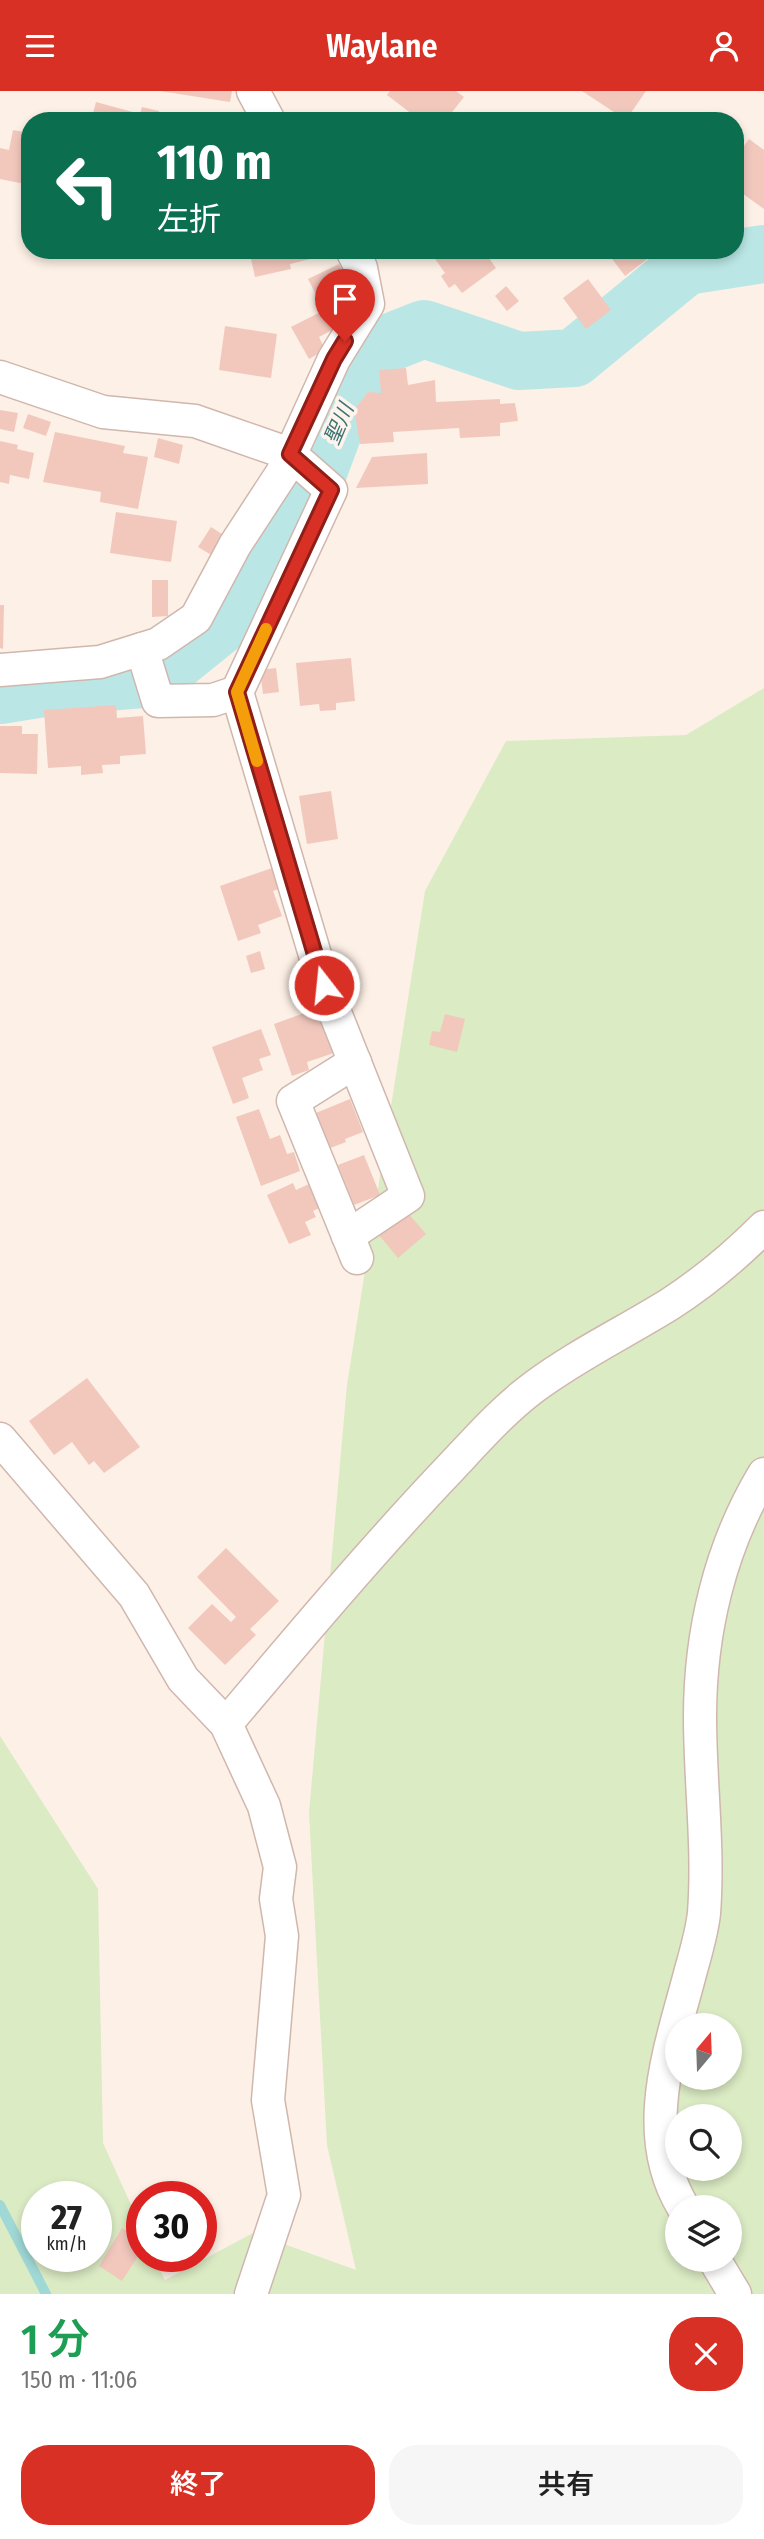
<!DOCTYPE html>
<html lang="ja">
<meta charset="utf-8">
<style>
:root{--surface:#fff;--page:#f6f6f6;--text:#222;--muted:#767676;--accent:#d93025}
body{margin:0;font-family:"Fira Sans Condensed","Noto Sans JP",sans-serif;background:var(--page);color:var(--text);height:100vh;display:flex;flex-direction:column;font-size:26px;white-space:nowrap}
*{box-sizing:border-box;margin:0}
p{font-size:23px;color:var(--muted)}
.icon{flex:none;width:38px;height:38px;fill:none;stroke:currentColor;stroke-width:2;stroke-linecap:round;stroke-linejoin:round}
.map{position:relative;height:2203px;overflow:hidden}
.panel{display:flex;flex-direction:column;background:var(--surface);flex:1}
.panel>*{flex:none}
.guide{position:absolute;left:21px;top:21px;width:723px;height:147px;border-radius:28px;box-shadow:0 4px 10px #0003;background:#0b6e4f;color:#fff;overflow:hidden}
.needle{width:46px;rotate:19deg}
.tools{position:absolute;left:665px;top:1922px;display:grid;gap:14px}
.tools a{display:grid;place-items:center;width:77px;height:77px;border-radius:50%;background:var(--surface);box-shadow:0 4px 10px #0003;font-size:35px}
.speed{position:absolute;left:21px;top:2090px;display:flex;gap:14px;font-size:35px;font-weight:700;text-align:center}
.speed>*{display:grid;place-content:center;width:91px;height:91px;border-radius:50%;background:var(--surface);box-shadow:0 4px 10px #0003;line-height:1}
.speed small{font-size:18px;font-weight:400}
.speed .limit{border:10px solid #d22;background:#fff;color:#111}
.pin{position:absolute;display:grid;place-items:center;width:60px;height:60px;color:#fff;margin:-72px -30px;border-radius:50% 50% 50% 0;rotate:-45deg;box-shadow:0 0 7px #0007}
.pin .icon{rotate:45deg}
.me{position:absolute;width:77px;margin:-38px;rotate:344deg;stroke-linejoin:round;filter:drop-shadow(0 0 5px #0008)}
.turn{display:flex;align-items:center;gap:24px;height:147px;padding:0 21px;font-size:32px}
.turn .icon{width:91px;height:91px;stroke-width:2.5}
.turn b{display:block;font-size:49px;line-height:60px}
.round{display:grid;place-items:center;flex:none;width:74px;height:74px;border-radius:28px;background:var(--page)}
.overview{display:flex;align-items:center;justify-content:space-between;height:119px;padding:0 21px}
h1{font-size:42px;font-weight:600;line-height:52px;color:#1e9e55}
.primary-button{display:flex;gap:14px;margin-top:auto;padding:14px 21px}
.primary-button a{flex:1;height:80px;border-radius:28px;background:var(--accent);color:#fff;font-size:28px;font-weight:600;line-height:80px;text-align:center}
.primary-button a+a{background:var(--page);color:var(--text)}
header{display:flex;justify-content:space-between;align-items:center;height:91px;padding:0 21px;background:var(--accent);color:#fff;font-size:32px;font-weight:600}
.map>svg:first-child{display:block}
.green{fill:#dbebc4;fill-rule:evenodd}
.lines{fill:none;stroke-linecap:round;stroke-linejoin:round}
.stream{stroke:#a0d8d6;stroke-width:10}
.river{stroke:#bae7e5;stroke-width:58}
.building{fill:#f2c8bd}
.street-casing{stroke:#d0b7ae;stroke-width:35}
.street{stroke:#fff;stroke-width:32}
.route-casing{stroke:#8d1f18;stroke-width:18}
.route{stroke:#d93025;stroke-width:12}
.slow{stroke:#f59e0b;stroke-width:12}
.labels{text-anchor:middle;stroke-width:7;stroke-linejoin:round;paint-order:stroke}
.water-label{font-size:21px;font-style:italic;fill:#3a7473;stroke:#fff4ed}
</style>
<header><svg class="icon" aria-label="menu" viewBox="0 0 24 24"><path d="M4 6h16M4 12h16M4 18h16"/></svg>Waylane<svg class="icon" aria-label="person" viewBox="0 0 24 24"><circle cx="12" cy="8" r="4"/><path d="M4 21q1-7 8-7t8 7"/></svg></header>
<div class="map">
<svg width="764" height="2203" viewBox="0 0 764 2203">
<rect width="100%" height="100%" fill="#fdf0e6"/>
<path class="green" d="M764,597V2203H0V1645L98,1798L103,2052L142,2138V2165H153L165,2189L253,2142L356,2179L327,2054L309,1722L347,1294L425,800L506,650L686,644ZM677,1934H730V1986H677ZM677,2025H730V2077H677ZM37,2105H96V2165H37ZM677,2116H730V2168H677Z"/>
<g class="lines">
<polyline class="stream" points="0,2114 46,2203"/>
<polyline class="river" points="0,604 56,595 155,587 222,533 256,469 312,397 337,330 371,259 424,238 519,270 574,267 686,175 764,163"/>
</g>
<g class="building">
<polygon points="160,0 232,0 230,11"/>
<polygon points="390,0 456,0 464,6 445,30 421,30 387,4"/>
<polygon points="582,0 646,0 626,29"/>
<polygon points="96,11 140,23 142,16 159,20 157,27 162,30 91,30"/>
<polygon points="13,39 30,42 30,94 0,88 0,57 9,59"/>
<polygon points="749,48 764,59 764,118 735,97 735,67"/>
<polygon points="249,159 308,159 310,168 290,173 291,178 255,186"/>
<polygon points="440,159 483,159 496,177 462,202 455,193 449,197 441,185 445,182 433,165"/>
<polygon points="617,159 659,159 625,185 610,165"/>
<polygon points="339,173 351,197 320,211 308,188"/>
<polygon points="588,188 611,219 586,238 563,207"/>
<polygon points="506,195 519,210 507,220 495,205"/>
<polygon points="336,213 343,225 330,231 334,238 319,246 325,259 309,268 291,236"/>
<polygon points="225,235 277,243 271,287 219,279"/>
<polygon points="406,277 408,294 435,289 436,311 500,308 500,313 515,312 518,330 500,332 500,345 460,347 459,337 393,341 394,351 360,353 354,319 368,301 381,302 379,279"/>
<polygon points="0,319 18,322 14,341 0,338"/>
<polygon points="28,323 51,331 46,345 23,337"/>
<polygon points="55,341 125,355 123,362 148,366 138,418 100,411 101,401 43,391"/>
<polygon points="158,347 183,354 179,373 154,366"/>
<polygon points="0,350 18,354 17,358 34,362 29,388 10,384 9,393 0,391"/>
<polygon points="427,362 428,393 356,397 372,366"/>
<polygon points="116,421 177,430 171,471 110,462"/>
<polygon points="211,436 225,445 213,465 198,456"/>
<polygon points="152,489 168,489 168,525 152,526"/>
<polygon points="0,514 4,514 3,558 0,557"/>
<polygon points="351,567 355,610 336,612 336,619 320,620 319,613 300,615 296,572"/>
<polygon points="276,577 279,601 263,603 260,579"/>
<polygon points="116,614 117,627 143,625 146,663 120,665 120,673 102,674 103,682 81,684 81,675 48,677 44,619"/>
<polygon points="0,635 22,635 22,643 38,643 37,683 0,682"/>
<polygon points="331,700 338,748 307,753 299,705"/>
<polygon points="272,777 279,798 273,800 282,825 258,834 261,842 238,850 220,795"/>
<polygon points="260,860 265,878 251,882 246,865"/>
<polygon points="318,917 334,962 307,971 309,979 292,985 274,933"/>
<polygon points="445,923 465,928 457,961 429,954 432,940 440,941"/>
<polygon points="261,938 271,964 259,968 263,979 242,987 249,1007 233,1013 212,956"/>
<polygon points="350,1008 363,1041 345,1048 346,1051 325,1059 311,1024"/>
<polygon points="259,1018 270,1048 280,1044 287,1063 294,1061 300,1080 261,1095 236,1026"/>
<polygon points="364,1064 380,1104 354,1114 338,1074"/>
<polygon points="293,1092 296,1099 309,1093 319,1117 313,1120 316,1126 305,1131 311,1144 289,1153 267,1104"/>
<polygon points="407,1121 426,1143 398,1167 379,1144"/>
<polygon points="87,1287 140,1356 104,1382 94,1370 89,1374 72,1351 54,1364 29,1330"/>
<polygon points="226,1457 279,1510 250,1538 256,1544 225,1574 188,1537 212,1513 231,1531 236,1526 197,1486"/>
<polygon points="122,2137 142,2150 142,2159 122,2190 99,2175"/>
</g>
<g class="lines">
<g class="street-casing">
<g id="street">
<polyline points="253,0 269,30"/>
<polyline points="0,286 103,321 195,330 290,363 331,399 237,601 324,894 408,1105 348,1145"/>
<polyline points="142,558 158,610 213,609 237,601"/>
<polyline points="0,579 100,571 158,553 196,527 235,454 282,382 334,268 368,213 361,177 352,159"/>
<polyline points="355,971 293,1010 357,1167"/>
<polyline points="0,1348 134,1504 183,1588 226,1633 264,1715 280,1776 276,1808 282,1845 268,2009 284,2104 251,2203"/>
<path d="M226,1633C296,1550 365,1468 439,1389C469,1358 499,1322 534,1296C577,1264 625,1241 670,1213C704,1191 735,1165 764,1136"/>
<path d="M683,2116C638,2041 671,1956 691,1879C696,1861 702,1841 704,1822C709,1757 700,1691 700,1626C700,1541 720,1456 764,1383"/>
<polyline points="714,2168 735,2203"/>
</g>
</g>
<use href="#street" class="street"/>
</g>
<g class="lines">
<g class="route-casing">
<polyline id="route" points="324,894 237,601 331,399 290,363 334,268 345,250"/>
</g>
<use href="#route" class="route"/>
<polyline class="slow" points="257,670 237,601 266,538"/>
</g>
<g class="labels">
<g class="water-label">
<text transform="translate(339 333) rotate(-67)" y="7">聖川</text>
</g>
</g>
</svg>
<div class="tools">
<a><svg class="needle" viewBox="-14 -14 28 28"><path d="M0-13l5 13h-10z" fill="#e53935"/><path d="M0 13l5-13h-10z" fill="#767676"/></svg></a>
<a><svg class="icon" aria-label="search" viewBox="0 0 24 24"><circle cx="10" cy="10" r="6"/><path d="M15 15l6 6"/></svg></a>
<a><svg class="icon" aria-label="layers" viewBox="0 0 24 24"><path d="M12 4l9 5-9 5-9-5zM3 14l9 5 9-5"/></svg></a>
</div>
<div class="speed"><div>27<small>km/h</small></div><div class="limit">30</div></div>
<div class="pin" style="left:345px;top:250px;background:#d93025"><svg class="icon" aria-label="arrive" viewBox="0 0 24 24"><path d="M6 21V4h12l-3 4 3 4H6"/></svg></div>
<svg class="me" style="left:324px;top:894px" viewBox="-20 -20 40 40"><circle r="17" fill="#d93025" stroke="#fff" stroke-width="3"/><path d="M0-11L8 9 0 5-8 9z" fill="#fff"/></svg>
<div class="guide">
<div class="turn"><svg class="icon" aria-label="left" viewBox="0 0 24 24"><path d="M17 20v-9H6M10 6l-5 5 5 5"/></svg><div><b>110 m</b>左折</div></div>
</div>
</div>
<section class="panel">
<div class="overview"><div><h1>1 分</h1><p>150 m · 11:06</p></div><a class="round" style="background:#d93025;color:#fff"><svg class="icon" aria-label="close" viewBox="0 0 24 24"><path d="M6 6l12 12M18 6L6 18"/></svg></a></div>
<div class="primary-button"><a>終了</a><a>共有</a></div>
</section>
